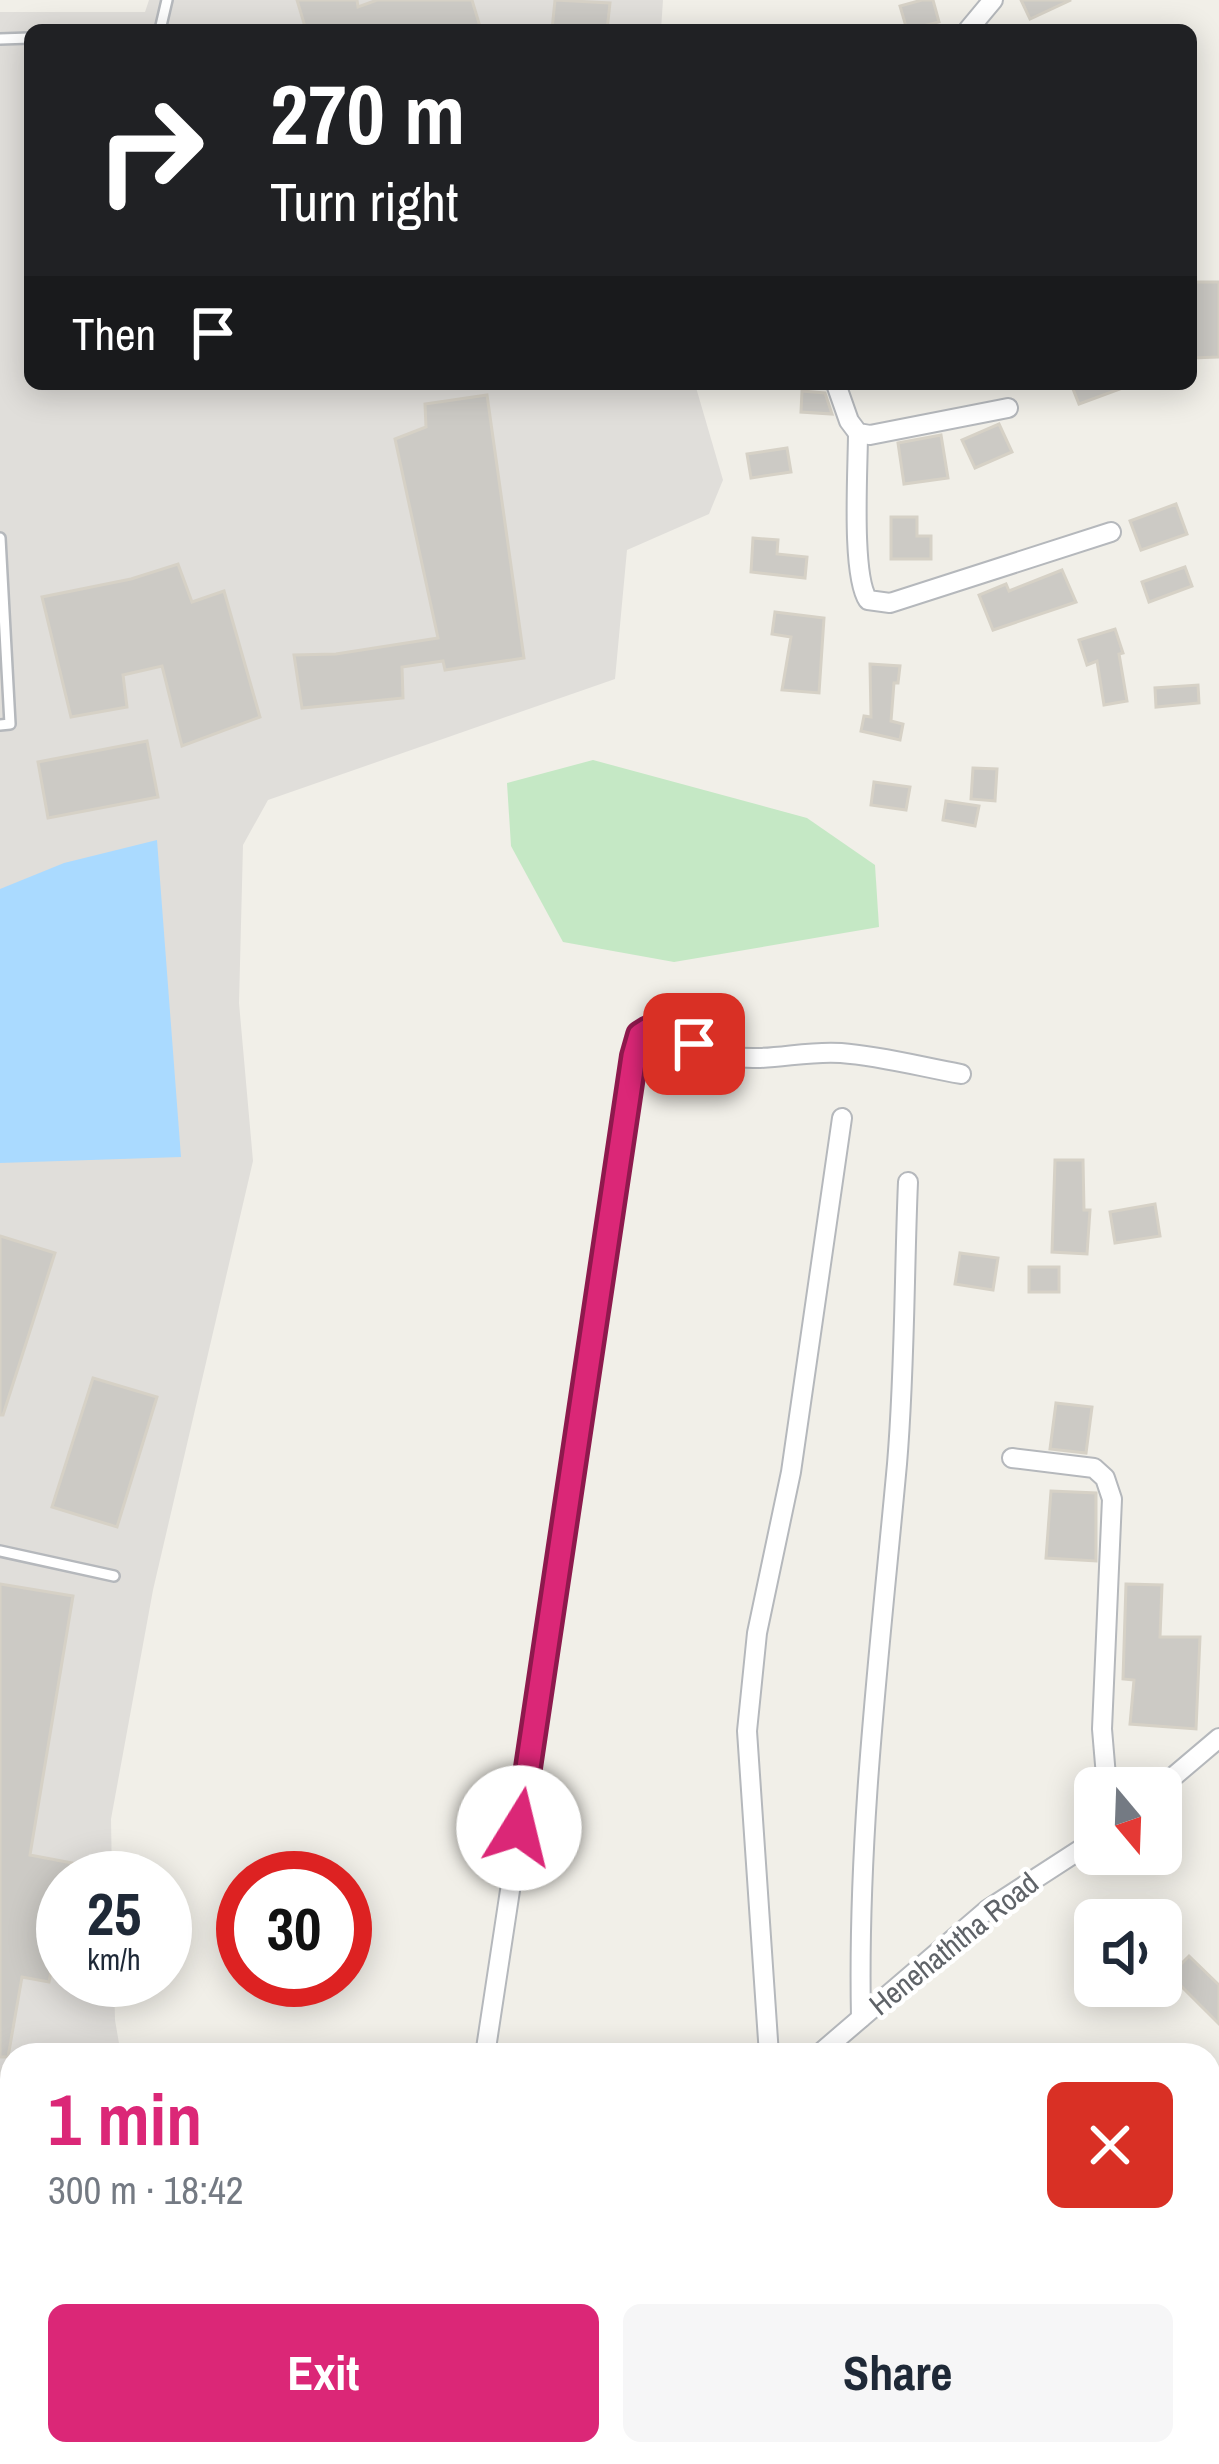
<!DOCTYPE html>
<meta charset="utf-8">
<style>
:root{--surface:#fff;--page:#f6f6f7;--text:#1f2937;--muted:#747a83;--accent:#db2777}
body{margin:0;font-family:"Archivo Narrow",sans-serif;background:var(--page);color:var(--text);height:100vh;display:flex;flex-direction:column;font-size:45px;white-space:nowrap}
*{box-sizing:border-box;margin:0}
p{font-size:39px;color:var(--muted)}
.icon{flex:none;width:66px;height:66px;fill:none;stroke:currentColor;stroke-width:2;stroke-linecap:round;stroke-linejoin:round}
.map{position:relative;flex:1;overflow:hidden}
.side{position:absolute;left:0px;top:2043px;width:1221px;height:423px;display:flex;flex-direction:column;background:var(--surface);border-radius:36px 36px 0 0;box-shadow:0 6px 30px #0003}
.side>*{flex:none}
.top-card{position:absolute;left:24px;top:24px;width:1173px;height:366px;border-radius:18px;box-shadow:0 6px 30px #0003;background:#202124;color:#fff;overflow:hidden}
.needle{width:78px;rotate:161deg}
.fabs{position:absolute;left:1074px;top:1767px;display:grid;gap:24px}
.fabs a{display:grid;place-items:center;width:108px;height:108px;border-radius:18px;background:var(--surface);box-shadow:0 6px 30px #0003;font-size:60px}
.speed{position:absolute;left:36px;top:1851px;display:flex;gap:24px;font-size:60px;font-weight:700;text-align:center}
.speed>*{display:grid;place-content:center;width:156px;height:156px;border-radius:50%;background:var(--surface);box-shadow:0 6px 30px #0003;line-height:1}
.speed small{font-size:30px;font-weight:400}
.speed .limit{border:18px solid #d22;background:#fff;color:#111}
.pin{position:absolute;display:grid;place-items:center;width:102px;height:102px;color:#fff;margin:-51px;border-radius:24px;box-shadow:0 6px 18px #0006}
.me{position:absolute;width:132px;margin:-66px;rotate:9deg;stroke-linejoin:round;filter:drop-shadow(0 0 9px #0008)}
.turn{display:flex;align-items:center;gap:42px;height:252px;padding:0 48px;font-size:54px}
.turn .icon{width:156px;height:156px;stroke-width:2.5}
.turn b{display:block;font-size:84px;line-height:102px}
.then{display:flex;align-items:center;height:114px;padding:0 48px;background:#0003;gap:24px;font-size:45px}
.round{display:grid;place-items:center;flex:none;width:126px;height:126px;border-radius:18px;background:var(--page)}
.overview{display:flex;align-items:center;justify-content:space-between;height:204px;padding:0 48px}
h1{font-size:72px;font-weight:800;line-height:90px;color:var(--accent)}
.action{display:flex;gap:24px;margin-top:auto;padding:24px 48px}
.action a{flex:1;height:138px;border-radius:18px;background:var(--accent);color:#fff;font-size:48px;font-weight:800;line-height:138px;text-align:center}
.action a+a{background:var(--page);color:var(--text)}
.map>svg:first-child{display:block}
.industrial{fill:#e0deda}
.green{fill:#c5e8c5}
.water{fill:#aadaff}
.building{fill:#cccac5;stroke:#d6d1c6;stroke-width:3}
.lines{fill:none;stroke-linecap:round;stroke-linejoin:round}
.lane-casing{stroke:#b5b8bc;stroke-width:14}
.street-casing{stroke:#b5b8bc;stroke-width:22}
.lane{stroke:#fff;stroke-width:9}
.street{stroke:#fff;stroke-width:18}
.route-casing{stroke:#8e194d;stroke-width:30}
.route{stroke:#db2777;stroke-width:21}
.labels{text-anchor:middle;stroke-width:9;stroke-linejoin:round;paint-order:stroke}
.street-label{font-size:30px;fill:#5f6368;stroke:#fff}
</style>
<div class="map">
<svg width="1219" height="2464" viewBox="0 0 1219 2464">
<rect width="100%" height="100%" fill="#f1efe8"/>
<polygon class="industrial" points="149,0 663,0 661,30 30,30 30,384 695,384 723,480 709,514 627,550 615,679 268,800 243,845 239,1003 253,1161 153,1590 111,1819 112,1878 63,1878 63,1980 114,1980 115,2020 121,2055 12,2055 12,2323 0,2327 0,12 145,12"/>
<polygon class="green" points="593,760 807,818 875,865 879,927 674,962 563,942 511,846 507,783"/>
<polygon class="water" points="157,840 181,1157 0,1163 0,889 64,863"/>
<g class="building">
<polygon points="297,0 357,0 358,7 377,0 472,0 481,30 306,30"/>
<polygon points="555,0 610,3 607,30 552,30"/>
<polygon points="922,0 933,0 939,22 907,30 900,6"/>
<polygon points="1021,0 1071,0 1030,19"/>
<polygon points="1191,282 1219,282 1219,357 1192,358"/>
<polygon points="1071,384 1128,384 1128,386 1079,404"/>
<polygon points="802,391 825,393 832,414 801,412"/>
<polygon points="487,395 524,658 445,670 443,661 402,667 403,698 302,708 294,655 336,654 438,638 395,439 426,427 425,404"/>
<polygon points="999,424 1012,452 975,468 962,440"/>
<polygon points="941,435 948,478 904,484 898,443"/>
<polygon points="787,448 791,472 751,478 747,454"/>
<polygon points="1176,504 1187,534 1141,550 1130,521"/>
<polygon points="891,517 917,517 917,536 931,536 931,559 891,559"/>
<polygon points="753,538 778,540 777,554 807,557 805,578 751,572"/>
<polygon points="178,564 192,602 224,591 260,717 182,746 162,666 123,675 127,707 71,717 42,597 131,579"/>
<polygon points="1185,567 1192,586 1149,602 1142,582"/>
<polygon points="1062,570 1076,602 993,630 979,595 1006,584 1009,591"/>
<polygon points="775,612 824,618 819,693 782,690 791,637 772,634"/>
<polygon points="1115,629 1123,653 1119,654 1127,701 1104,705 1097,661 1087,665 1079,640"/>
<polygon points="870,664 900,666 898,683 894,683 891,721 903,724 900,740 861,731 864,716 871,717"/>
<polygon points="1198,685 1199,703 1156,707 1155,688"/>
<polygon points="147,741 158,797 48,818 38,762"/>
<polygon points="973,768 997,769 995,801 971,799"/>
<polygon points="874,782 910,787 906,810 871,805"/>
<polygon points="946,801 979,806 975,826 943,820"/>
<polygon points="1055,1160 1083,1160 1084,1210 1090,1210 1087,1254 1052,1252"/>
<polygon points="1155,1204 1160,1236 1115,1243 1110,1212"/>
<polygon points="0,1236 55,1253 3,1415 0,1415"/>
<polygon points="960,1253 998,1258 993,1290 955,1284"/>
<rect x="1029" y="1267" width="30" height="25"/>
<polygon points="93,1378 157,1397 117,1527 52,1507"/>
<polygon points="1056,1403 1092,1407 1086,1453 1050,1449"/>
<polygon points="1051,1491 1096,1493 1096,1561 1046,1558"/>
<polygon points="0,1584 73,1596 30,1855 72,1863 69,1878 63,1878 63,1910 49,1982 22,1977 8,2057 0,2057"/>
<polygon points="1126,1584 1162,1585 1160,1637 1200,1637 1196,1729 1130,1724 1134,1680 1123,1679"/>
<polygon points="1189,1956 1219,1985 1219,2024 1170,1975"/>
</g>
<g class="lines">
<g class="lane-casing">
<g id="lane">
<polyline points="160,30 167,0"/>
<polyline points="0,39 30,38"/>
<polyline points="0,538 10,724 0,725"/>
<polyline points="0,1551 114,1576"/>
</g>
</g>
<g class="street-casing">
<g id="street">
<polyline points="968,30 993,0"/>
<polyline points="836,384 849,421 858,433 870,435 1008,408"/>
<path d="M858,433C858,468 851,575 868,600L890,603L1111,532"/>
<polyline points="1012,1458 1094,1468 1105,1478 1112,1499 1102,1729 1107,1788"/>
<polyline points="1160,1788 1219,1738"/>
<path d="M861,2018C857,1832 880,1649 897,1464C905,1370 904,1275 908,1182"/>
<path d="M485,2055L640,1035C665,1023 703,1050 729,1056C766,1063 803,1050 841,1053C881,1056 922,1067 961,1074"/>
<polyline points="769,2055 747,1731 757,1633 791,1472 842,1118"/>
<polyline points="818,2055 987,1910 1095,1840"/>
<polyline points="0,2346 12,2342"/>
<polyline points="1209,2444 1217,2464"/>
<polyline points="208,2454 210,2464"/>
<polyline points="793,2454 795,2464"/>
</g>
</g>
<use href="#lane" class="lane"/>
<use href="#street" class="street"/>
</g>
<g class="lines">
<g class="route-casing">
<polyline id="route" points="519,1828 634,1056 640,1035 648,1030 694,1044"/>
</g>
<use href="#route" class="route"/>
</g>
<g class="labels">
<g class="street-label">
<text transform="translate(954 1944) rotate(-39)" y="10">Henehaththa Road</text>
</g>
</g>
</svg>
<div class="fabs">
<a><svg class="needle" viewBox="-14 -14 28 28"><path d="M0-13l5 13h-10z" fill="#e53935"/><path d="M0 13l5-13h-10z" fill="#747a83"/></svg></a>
<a><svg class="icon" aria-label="sound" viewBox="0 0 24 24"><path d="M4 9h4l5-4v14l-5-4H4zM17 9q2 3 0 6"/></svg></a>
</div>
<div class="speed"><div>25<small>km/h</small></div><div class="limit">30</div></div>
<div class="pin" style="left:694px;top:1044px;background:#d93025"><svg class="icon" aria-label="arrive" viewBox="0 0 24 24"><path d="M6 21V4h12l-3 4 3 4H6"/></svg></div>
<svg class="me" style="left:519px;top:1828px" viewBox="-20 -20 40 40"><circle r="19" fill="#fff"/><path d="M0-13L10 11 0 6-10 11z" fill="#db2777"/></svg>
<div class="top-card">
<div class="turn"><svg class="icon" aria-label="right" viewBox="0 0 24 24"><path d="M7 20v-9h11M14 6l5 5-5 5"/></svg><div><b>270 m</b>Turn right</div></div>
<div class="then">Then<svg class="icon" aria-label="arrive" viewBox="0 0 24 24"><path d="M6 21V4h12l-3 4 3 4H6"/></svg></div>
</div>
<section class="side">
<div class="overview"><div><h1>1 min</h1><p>300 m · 18:42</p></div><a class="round" style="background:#d93025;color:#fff"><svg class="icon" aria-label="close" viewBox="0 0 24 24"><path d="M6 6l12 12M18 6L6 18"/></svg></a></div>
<div class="action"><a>Exit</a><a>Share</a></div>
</section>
</div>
